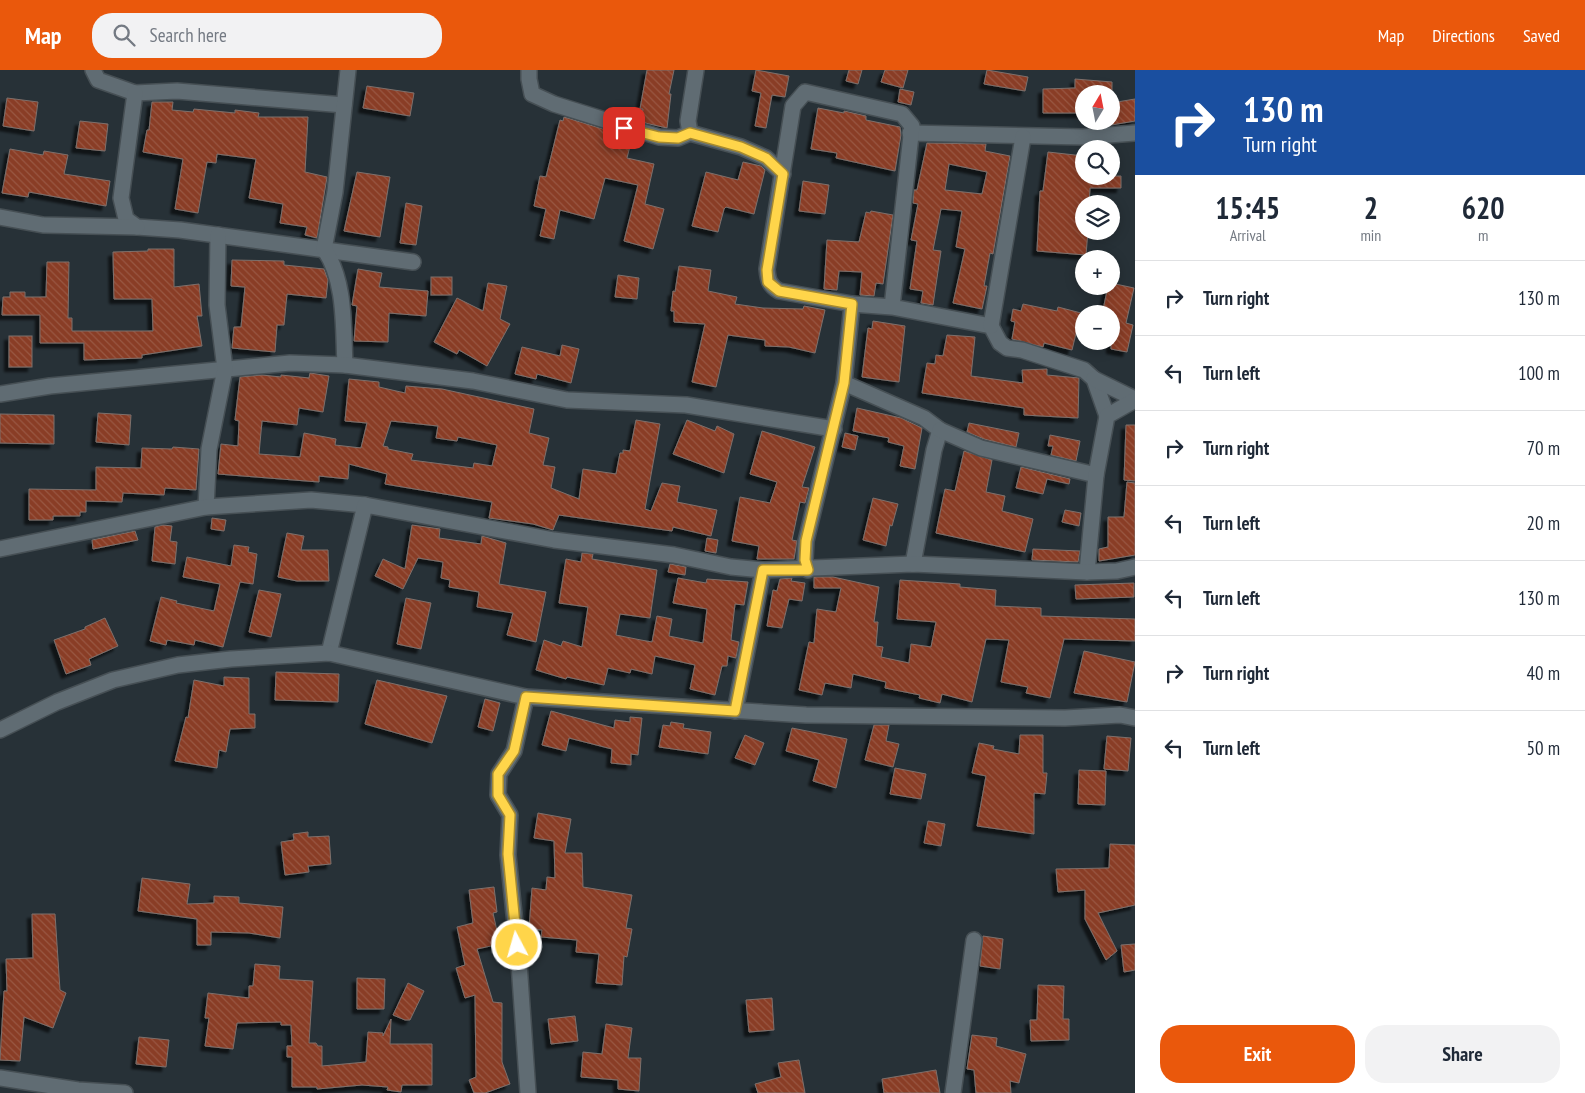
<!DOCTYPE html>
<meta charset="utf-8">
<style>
:root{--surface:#fff;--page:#f2f2f3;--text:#1f2937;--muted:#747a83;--line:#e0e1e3;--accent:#ea580c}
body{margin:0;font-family:"PT Sans Narrow",sans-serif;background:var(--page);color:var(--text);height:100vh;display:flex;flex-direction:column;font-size:19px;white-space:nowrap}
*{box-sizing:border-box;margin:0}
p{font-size:16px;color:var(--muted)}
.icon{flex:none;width:28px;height:28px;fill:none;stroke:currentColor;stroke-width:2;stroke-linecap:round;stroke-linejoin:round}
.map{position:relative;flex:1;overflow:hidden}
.details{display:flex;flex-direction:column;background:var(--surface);width:450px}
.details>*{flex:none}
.top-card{background:#1a4fa0;color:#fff;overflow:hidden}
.needle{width:32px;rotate:10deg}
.fabs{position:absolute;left:1075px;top:15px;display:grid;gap:10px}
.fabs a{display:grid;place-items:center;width:45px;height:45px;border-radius:50%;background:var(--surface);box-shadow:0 2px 12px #0003;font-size:25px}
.pin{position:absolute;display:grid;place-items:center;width:42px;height:42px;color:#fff;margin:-21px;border-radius:10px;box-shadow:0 2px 8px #0006}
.me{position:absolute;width:55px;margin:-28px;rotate:354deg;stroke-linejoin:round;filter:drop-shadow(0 0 4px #0008)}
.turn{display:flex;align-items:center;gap:18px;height:105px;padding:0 25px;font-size:22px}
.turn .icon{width:65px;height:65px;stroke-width:2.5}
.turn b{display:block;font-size:35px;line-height:42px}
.eta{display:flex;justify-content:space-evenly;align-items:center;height:85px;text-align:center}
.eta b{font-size:30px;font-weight:700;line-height:35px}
.action{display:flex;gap:10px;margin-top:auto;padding:10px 25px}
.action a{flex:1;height:58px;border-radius:20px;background:var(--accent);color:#fff;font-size:20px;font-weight:700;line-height:58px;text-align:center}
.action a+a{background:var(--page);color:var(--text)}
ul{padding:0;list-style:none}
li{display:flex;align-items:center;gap:15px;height:75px;padding:0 25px;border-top:1px solid var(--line)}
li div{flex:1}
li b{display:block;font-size:19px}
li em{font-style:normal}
header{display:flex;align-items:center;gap:30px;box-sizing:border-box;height:70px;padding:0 25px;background:var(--accent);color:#fff}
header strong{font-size:24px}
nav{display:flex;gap:28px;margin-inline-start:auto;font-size:18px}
.search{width:350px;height:45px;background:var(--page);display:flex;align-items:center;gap:12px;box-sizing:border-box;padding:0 18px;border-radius:20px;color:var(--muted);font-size:19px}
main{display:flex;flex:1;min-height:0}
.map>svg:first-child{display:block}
.building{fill:url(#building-back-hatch);stroke:#7d706c;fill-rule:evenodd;filter:url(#shadow)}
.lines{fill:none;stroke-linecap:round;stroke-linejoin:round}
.minor-casing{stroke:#464f54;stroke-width:18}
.minor{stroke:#606c73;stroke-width:15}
.route-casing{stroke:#a68a30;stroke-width:12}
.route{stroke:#ffd54a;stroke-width:9}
</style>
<header>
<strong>Map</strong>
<div class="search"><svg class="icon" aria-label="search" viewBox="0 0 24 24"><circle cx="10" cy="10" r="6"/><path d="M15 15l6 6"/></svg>Search here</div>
<nav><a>Map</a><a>Directions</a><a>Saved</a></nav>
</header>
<main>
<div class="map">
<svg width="1135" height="1023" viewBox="0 0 1135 1023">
<defs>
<pattern id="building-back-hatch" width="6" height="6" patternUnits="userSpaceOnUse" patternTransform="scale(1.25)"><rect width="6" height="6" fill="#893c25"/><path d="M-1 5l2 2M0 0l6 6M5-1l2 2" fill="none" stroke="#995844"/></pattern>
<filter id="shadow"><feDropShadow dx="-4.5" dy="4.5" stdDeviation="1" flood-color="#0009"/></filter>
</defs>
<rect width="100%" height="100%" fill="#273137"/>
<g class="building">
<polygon points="647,0 674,0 669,24 671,24 667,58 641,52 643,39 640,39"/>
<polygon points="756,0 789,6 785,27 772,25 766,58 755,56 761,23 752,21"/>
<polygon points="849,0 862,0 858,14 846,11"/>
<polygon points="885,0 908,0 903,18 881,12"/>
<polygon points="987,0 1028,7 1025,21 984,14"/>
<polygon points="1075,9 1112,12 1112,24 1084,24 1084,43 1043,43 1043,19 1075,18"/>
<polygon points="367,16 414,23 410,46 363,38"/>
<polygon points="900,19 914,22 911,35 898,32"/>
<polygon points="7,28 38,32 34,61 3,56"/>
<polygon points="1135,29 1135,51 1111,55 1111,33"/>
<polygon points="152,32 173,32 172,40 193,42 194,39 235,43 235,40 259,43 258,47 308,47 305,102 327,107 317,168 305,165 307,157 280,153 283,134 249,128 256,89 217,84 216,93 207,92 198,143 175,139 183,89 143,82 147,60 149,60"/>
<polygon points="818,38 844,43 844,41 866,46 866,50 900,57 901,65 895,101 836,88 837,83 811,79"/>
<polygon points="564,47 632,68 627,88 654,94 645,134 664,139 653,179 624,171 638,115 605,108 594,149 560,140 554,169 540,166 546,139 534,136 540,106 546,107 560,50 563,51"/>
<polygon points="80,51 108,54 105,81 76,78"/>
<path d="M927,73L986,74L985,81L1010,86L993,184L990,183L984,216H987L982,239L953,233L965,179L956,177L962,141L941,139L933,180L941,181L933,235L921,233L923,221L910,219L917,171L911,170L918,134L913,133L914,120H917ZM949,94L987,102L982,124L945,120Z"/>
<polygon points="10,79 43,85 44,81 68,85 64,104 110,111 106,136 29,122 28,127 2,123"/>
<polygon points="1048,82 1084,86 1084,106 1121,106 1121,118 1090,118 1089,134 1084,134 1084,161 1088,161 1086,185 1037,181 1040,121 1043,121"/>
<polygon points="743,92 761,96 765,100 754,144 726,137 724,139 718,162 692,156 706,102 738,110"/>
<polygon points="357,102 390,107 380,167 344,161"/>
<polygon points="803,111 829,115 825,144 799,141"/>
<polygon points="406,133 422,136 416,175 400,173"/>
<polygon points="871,141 893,145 883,214 876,213 874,226 860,225 862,202 839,201 837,220 824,219 827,170 859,172 866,142 870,143"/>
<polygon points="148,179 174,179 174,217 199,214 202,246 197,246 202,276 142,285 142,288 84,290 84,273 40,273 40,245 2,245 3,227 10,227 10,222 25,222 25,227 46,227 47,192 69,192 68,248 72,248 72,261 153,261 152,229 114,229 113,182 148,181"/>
<polygon points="232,190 284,191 284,195 324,199 328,210 326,228 287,224 284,255 277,255 275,282 232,278 234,257 241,257 245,217 231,216"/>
<polygon points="679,196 711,200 708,221 737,227 735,234 763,238 803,239 804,236 825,240 815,283 789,277 765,276 765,270 728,265 716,317 692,312 705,254 674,252 674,241 671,241 673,221 675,222"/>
<polygon points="358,199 382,203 379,217 428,221 426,246 389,243 388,272 354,271 357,236 352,235"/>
<polygon points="618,205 639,208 637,229 615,227"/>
<rect x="431" y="207" width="21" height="18"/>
<polygon points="488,213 507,216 500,249 510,254 487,296 459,280 457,284 434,272 457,228 483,241"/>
<polygon points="1111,213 1134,218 1126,253 1133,255 1127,282 1111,279 1111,242 1103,240 1108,216 1111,216"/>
<polygon points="1023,234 1057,241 1058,237 1081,243 1072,280 1044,273 1043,277 1012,269 1015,252 1011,251 1013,239 1021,241"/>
<polygon points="873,251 905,256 899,312 862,307 868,258 872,259"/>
<polygon points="947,265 975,267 971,306 1023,313 1022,300 1047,299 1047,305 1079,308 1078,348 1024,345 1024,338 922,323 927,293 935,294 936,285 943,286"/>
<rect x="9" y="266" width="23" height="31"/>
<polygon points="562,275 579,279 571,313 537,304 536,309 515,304 522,277 560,286"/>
<path d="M310,303L329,306L323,342L299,338L297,355L262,351L259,384L300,387L304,363L336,369L335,375L361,378L367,353L345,351L349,309L379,312V317L405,323L406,316L442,319L534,339L529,363L549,368L543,395L555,397L551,418L579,429L583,399L616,404L620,383H623V380L630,381L636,350L660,354L645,439L651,441L662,413L680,416L677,432L717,440L711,466L673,457L672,461L559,445L553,460L533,454L489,448L492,432L385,414L387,404L349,394L348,409L319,406V412L218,404L221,374L238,376L239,351L235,350L240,307L262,305L281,307V305L309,308ZM391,351L438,356L436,368L457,371L458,367L497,375L492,396L474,393L473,398L411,390L413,384L388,379V377L383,376Z"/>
<polygon points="857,338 901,348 922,358 915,399 900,396 904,376 888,372 889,368 853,361"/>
<polygon points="98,343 131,345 129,375 96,372"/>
<polygon points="0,344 54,345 54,374 0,373"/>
<polygon points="687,350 715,361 717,356 734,364 724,403 673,384"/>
<polygon points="969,353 1019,363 1016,377 984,369 967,362"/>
<polygon points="1126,355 1135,355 1135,411 1124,410"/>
<polygon points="762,361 815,377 802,417 809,418 805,433 800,432 792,470 797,471 794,489 757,489 759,476 732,471 740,427 770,433 777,412 750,404"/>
<polygon points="845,363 858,366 855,380 842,377"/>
<polygon points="1050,365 1080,371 1076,391 1051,385 1053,376 1048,376"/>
<polygon points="173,377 199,379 196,420 165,418 164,425 123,423 122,432 86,431 86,442 80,442 80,446 53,446 53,450 29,450 29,419 96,420 96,397 141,398 142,378 172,379"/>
<polygon points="964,381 992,390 986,422 1005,426 1002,441 1033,449 1025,482 936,463 945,419 955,421"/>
<polygon points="1021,397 1070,409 1069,414 1047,409 1043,424 1016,418"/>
<polygon points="1127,412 1135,413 1135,485 1099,491 1099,479 1108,477 1108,447 1124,447"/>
<polygon points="873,428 898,434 892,456 890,455 886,476 863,470"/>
<polygon points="1065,440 1081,443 1079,456 1062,452"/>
<polygon points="212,448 226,450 224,461 211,459"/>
<polygon points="163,455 172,456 170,471 177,472 175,494 152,491 155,457"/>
<polygon points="412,455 440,459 439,468 481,474 482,466 506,473 499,514 546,522 536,572 507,565 513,543 477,537 479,522 449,517 450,510 441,508 443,492 418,488 403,519 375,506 383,489 405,499"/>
<polygon points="135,461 138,470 93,479 92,470"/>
<polygon points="287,463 304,466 301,480 328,480 329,511 297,511 278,507"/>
<polygon points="707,468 718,470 716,483 705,481"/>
<polygon points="234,475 249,477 248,482 257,484 253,514 240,512 223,577 195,570 194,575 167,570 166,575 150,571 161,527 177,531 176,533 214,541 220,514 183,507 187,487 231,496"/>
<polygon points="1033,479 1080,481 1078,492 1032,490"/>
<polygon points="582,483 593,484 592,489 657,500 650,548 620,544 616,565 641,570 652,572 657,546 672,549 669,566 703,573 707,539 673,533 678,508 706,513 707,509 748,512 744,535 735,534 731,570 739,572 736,588 728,586 727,596 722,596 715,625 690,619 695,595 655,586 652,604 631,599 630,603 608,598 604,615 567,607 566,609 536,600 544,570 561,576 563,571 582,577 588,537 559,533 566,489 581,492"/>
<polygon points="670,494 686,497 685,505 668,502"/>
<polygon points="814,507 833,507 879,517 874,552 878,552 876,576 883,577 881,587 909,593 911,574 931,577 936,552 897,549 900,510 960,514 960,517 996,520 995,536 1041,538 1041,546 1135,549 1135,571 1064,569 1050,628 1026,623 1028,617 1001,612 1009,570 986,569 972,632 942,624 940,633 919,628 920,625 885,618 886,612 853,604 851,618 825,613 822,625 799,620 809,572 814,573 817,539 836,542 841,518 814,518"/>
<polygon points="792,508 791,511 805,513 802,531 789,529 782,558 767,556 773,520 777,521 780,509"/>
<polygon points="1134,513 1134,527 1076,529 1075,515"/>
<polygon points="259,520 281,524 271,567 249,562"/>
<polygon points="406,528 431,533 421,579 397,574"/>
<polygon points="105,548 118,576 89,589 91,595 66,604 54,570 85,559 85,557"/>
<polygon points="1084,581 1135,592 1127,632 1074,623"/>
<polygon points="276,602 339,604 338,632 275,630"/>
<polygon points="224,607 249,608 249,644 255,644 255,658 230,659 226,682 219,680 217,698 175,691 186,647 188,648 194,610 224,616"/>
<polygon points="377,610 447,626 432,673 365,654"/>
<polygon points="485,629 500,633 493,661 478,657"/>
<polygon points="551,641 614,658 615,650 630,652 630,647 642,648 638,685 631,684 631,695 611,693 612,679 569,668 566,681 542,675"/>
<polygon points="671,652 684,654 683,658 711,662 708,684 659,677 663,655 670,656"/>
<polygon points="874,655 889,655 886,671 899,674 893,697 865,690"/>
<polygon points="792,658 847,669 836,718 813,711 819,690 786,681"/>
<polygon points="745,665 764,673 755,695 735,688"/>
<polygon points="1020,665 1043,665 1043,703 1047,703 1045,724 1034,723 1034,764 977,756 986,706 972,703 979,673 994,676 993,679 1019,684"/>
<polygon points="1107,666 1131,668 1128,701 1104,699"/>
<polygon points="895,698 926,704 921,729 890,724"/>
<polygon points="1079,700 1106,701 1105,735 1078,734"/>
<polygon points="538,743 571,749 565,783 582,783 583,817 632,825 626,858 632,859 627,887 624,886 622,915 596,913 599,884 576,882 577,870 541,867 542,860 529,859 532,818 546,820 547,807 555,808 554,771 534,768"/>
<polygon points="928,751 945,754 941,776 924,773"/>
<polygon points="308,762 308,767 329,766 331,794 308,796 309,802 285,805 281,772 294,770 293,764"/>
<polygon points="1110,774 1135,775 1135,835 1098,843 1117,881 1106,890 1085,849 1085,820 1058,822 1056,799 1109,798"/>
<polygon points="142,808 190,814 187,834 214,833 214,826 239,827 239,833 283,837 280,868 249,863 211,862 211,875 197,875 197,849 138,841"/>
<polygon points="494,817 497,842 493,843 500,874 477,879 493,932 502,933 502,992 510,1014 485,1023 474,1023 469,1010 476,1007 475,925 465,928 456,898 465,895 457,857 473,853 469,820"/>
<polygon points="32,844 55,844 60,920 66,923 53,958 24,947 20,991 0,990 4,921 7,921 6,889 33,888"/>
<polygon points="983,866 1003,869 1000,899 980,896"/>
<polygon points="1135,874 1135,900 1124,902 1121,875"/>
<polygon points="255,894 280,896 279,909 313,911 309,973 316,973 318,976 322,976 322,996 366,992 368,962 383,963 383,966 391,949 390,974 432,974 432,1015 402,1015 401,1022 387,1020 388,1017 362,1015 317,1019 317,1017 292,1017 292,987 287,987 287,976 292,976 291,955 281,955 281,952 237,953 233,979 205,976 209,948 205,948 208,923 249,928 249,916 253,916"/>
<polygon points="357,908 385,909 384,939 357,939"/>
<polygon points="408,913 424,921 410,950 405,950 393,945"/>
<polygon points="1038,915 1064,916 1063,949 1069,949 1069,970 1031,971 1030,950 1037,950"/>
<polygon points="772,928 774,960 749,962 746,930"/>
<polygon points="575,946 578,971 551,974 548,949"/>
<polygon points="606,954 632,958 628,988 641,988 639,1021 618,1019 618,1010 581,1007 583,982 602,984"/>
<polygon points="972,965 997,968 996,976 1026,984 1019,1013 1010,1011 1011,1023 976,1023 974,1000 967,999"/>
<polygon points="139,967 169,970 166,997 136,994"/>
<polygon points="799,990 805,1023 758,1023 755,1014 781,1007 778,993"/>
<polygon points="936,1000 940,1023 884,1023 882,1009"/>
</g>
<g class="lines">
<g class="minor-casing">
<g id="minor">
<polyline points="93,0 98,10 135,23 177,21 344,35"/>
<polyline points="529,0 529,9 532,24 554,34 659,67 678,68 690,63 741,77 766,88 783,104"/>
<polyline points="135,23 121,128 126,149 137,157 180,160 413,192"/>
<polyline points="690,63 688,51 696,0"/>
<polyline points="910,63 1083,67 1135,63"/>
<polyline points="0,147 43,155 137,157"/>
<path d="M892,237L912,56L902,44L805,22L793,36L767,199C768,210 769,215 779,221L852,234L892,237L991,256L1000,273L1007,278L1022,280L1084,300L1094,309L1107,346"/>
<polyline points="991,256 1023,67"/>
<path d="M345,295C343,257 346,211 324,179L335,122L348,0"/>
<polyline points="1094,309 1135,329"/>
<polyline points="844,313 924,348 940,360 934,380 913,494"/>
<polyline points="0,324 50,316 290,293 345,295 473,311 567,330 686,335 834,359"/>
<polyline points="940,360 981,378 1096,405"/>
<polyline points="206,437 209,379 225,299 217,235 218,165"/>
<polyline points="0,479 206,437 311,430 365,435"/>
<polyline points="808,500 805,490 806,471 844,313 852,234"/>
<polyline points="1087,502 1096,405 1107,346 1135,330"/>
<polyline points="329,583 365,435 554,470 674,485 731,497 763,500 913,494 1087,502 1117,501 1135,497"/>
<polyline points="526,627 514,681 499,704 498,725 510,745 508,785 519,893 528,1023"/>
<polyline points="735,641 763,500"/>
<polyline points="0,660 57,632 113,610 178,595 231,589 329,583 526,627 806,645 1065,648 1120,645 1135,648"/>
<polyline points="0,1008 78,1020 125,1023"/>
<polyline points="953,1023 974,870"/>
</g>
</g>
<use href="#minor" class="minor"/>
</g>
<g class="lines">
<g class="route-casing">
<polyline id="route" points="517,875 508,784 510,745 498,725 498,704 514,681 526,627 735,641 763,500 808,500 805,490 806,471 844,313 852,234 779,221 768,212 767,200 783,104 766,88 741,77 690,63 678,68 659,67 624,58"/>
</g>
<use href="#route" class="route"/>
</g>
</svg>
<div class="fabs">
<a><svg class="needle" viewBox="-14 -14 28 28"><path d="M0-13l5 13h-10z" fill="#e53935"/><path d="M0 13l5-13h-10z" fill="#747a83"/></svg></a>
<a><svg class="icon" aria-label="search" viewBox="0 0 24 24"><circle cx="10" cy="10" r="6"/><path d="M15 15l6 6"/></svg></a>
<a><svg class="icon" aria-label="layers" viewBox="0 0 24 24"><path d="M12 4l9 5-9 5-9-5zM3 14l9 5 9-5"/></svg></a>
<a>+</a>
<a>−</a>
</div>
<div class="pin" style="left:624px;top:58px;background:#d93025"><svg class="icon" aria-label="arrive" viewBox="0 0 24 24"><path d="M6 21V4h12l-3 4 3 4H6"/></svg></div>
<svg class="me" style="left:517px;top:875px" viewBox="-20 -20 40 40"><circle r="17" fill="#ffd54a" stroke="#fff" stroke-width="3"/><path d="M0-11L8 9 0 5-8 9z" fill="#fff"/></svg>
</div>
<section class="details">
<div class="top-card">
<div class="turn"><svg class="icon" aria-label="right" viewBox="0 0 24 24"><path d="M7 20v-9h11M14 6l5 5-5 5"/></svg><div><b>130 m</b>Turn right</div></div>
</div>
<div class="eta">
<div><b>15:45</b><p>Arrival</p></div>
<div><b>2</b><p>min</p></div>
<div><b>620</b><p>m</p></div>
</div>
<ul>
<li><svg class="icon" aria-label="right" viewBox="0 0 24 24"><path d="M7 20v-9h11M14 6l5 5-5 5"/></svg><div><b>Turn right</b></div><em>130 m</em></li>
<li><svg class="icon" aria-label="left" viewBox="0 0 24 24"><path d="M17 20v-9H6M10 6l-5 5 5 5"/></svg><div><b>Turn left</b></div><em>100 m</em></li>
<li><svg class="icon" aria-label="right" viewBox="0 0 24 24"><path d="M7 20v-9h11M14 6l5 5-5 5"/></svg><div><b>Turn right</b></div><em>70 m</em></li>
<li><svg class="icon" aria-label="left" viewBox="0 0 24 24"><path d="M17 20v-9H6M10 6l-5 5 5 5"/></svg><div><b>Turn left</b></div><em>20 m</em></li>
<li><svg class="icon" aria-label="left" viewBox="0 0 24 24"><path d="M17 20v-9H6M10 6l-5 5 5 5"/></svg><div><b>Turn left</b></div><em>130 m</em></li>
<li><svg class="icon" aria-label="right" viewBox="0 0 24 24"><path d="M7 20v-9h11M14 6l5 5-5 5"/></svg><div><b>Turn right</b></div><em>40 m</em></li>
<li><svg class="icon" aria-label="left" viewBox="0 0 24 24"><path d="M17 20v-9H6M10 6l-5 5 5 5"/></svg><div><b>Turn left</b></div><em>50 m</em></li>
</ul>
<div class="action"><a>Exit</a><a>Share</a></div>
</section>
</main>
